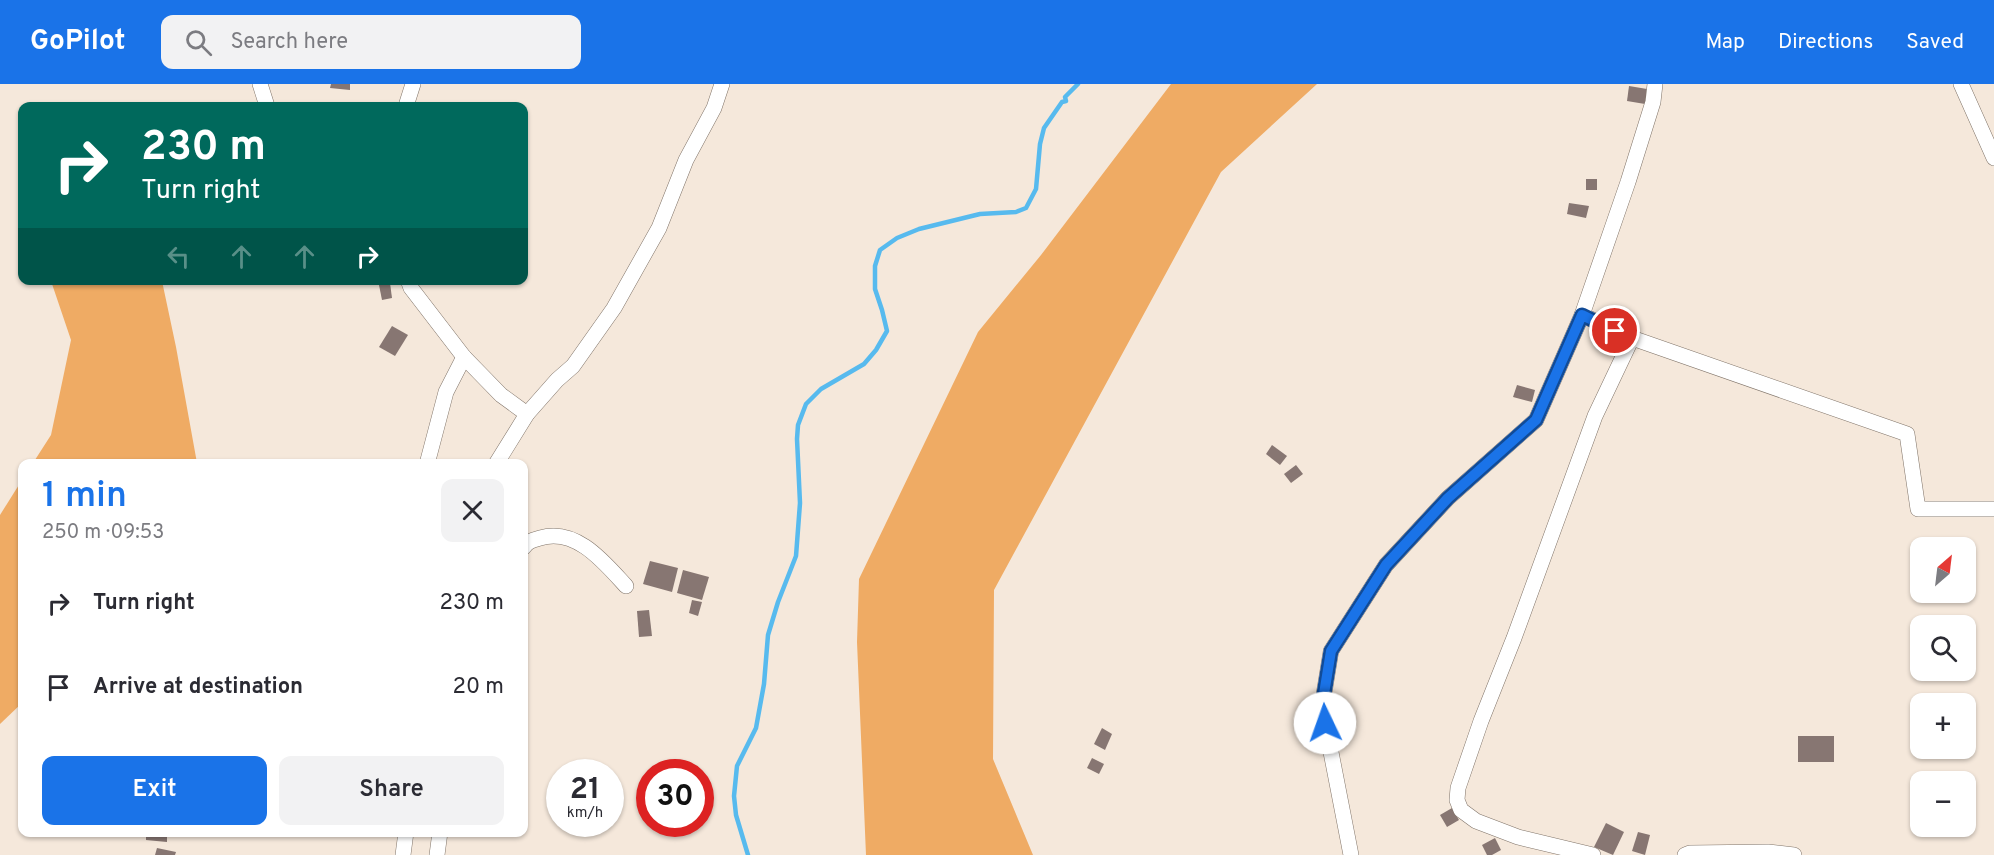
<!DOCTYPE html>
<meta charset="utf-8">
<style>
:root{--surface:#fff;--page:#f2f2f3;--text:#2b2b33;--muted:#7c7c81;--accent:#1a73e8}
body{margin:0;font-family:Overpass,sans-serif;background:var(--page);color:var(--text);height:100vh;display:flex;flex-direction:column;font-size:22px;white-space:nowrap}
*{box-sizing:border-box;margin:0}
p{font-size:20px;color:var(--muted)}
.icon{flex:none;width:33px;height:33px;fill:none;stroke:currentColor;stroke-width:2;stroke-linecap:round;stroke-linejoin:round}
.map{position:relative;flex:1;overflow:hidden}
.details{position:absolute;left:18px;top:375px;width:510px;height:378px;display:flex;flex-direction:column;background:var(--surface);border-radius:12px;box-shadow:0 2px 4px #0004}
.details>*{flex:none}
.banner{position:absolute;left:18px;top:18px;width:510px;height:183px;border-radius:12px;box-shadow:0 2px 4px #0004;background:#00695c;color:#fff;overflow:hidden}
.needle{width:39px;rotate:28deg}
.fabs{position:absolute;left:1910px;top:453px;display:grid;gap:12px}
.fabs a{display:grid;place-items:center;width:66px;height:66px;border-radius:12px;background:var(--surface);box-shadow:0 2px 4px #0004;font-size:30px}
.speed{position:absolute;left:546px;top:675px;display:flex;gap:12px;font-size:30px;font-weight:700;text-align:center}
.speed>*{display:grid;place-content:center;width:78px;height:78px;border-radius:50%;background:var(--surface);box-shadow:0 2px 4px #0004;line-height:1}
.speed small{font-size:15px;font-weight:400}
.speed .limit{border:9px solid #d22;background:#fff;color:#111}
.pin{position:absolute;display:grid;place-items:center;width:51px;height:51px;color:#fff;margin:-26px;border:3px solid #fff;border-radius:50%;box-shadow:0 2px 6px #0007}
.me{position:absolute;width:66px;margin:-33px;rotate:357deg;stroke-linejoin:round;filter:drop-shadow(0 0 4px #0008)}
.turn{display:flex;align-items:center;gap:21px;height:126px;padding:0 24px;font-size:27px}
.turn .icon{width:78px;height:78px;stroke-width:2.5}
.turn b{display:block;font-size:42px;line-height:51px}
.lanes{display:flex;align-items:center;height:57px;padding:0 24px;background:#0003;justify-content:center;gap:30px;direction:ltr}
.lanes .off{opacity:.35}
.round{display:grid;place-items:center;flex:none;width:63px;height:63px;border-radius:12px;background:var(--page)}
.summary{display:flex;align-items:center;justify-content:space-between;height:102px;padding:0 24px}
h1{font-size:36px;font-weight:600;line-height:45px;color:var(--accent)}
.primary-button{display:flex;gap:12px;margin-top:auto;padding:12px 24px}
.primary-button a{flex:1;height:69px;border-radius:12px;background:var(--accent);color:#fff;font-size:24px;font-weight:600;line-height:69px;text-align:center}
.primary-button a+a{background:var(--page);color:var(--text)}
ul{padding:0;list-style:none}
li{display:flex;align-items:center;gap:18px;height:84px;padding:0 24px}
li div{flex:1}
li b{display:block;font-size:22px}
li em{font-style:normal}
header{display:flex;align-items:center;gap:36px;box-sizing:border-box;height:84px;padding:0 30px;background:var(--accent);color:#fff}
header strong{font-size:28px}
nav{display:flex;gap:33px;margin-inline-start:auto;font-size:21px}
.search{width:420px;height:54px;background:var(--page);display:flex;align-items:center;gap:15px;box-sizing:border-box;padding:0 21px;border-radius:12px;color:var(--muted);font-size:22px}
.map>svg:first-child{display:block}
.forest{fill:#efab64}
.lines{fill:none;stroke-linecap:round;stroke-linejoin:round}
.stream{stroke:#57baee;stroke-width:4.5}
.building{fill:#877672}
.minor-casing{stroke:#807469;stroke-width:16}
.minor{stroke:#fff;stroke-width:15}
.route-casing{stroke:#114b97;stroke-width:15}
.route{stroke:#1a73e8;stroke-width:10}
</style>
<header>
<strong>GoPilot</strong>
<div class="search"><svg class="icon" aria-label="search" viewBox="0 0 24 24"><circle cx="10" cy="10" r="6"/><path d="M15 15l6 6"/></svg>Search here</div>
<nav><a>Map</a><a>Directions</a><a>Saved</a></nav>
</header>
<div class="map">
<svg width="1994" height="771" viewBox="0 0 1994 771">
<rect width="100%" height="100%" fill="#f5e8db"/>
<g class="forest">
<polygon points="1171,0 1317,0 1221,88 994,506 993,675 1033,771 866,771 857,558 859,495 978,248 1041,171"/>
<polygon points="51,197 162,197 176,263 197,379 33,379 51,351 71,256"/>
<polygon points="22,396 22,619 0,640 0,431"/>
</g>
<g class="lines">
<polyline class="stream" points="748,771 736,731 734,712 737,682 756,644 764,600 768,551 778,518 796,472 800,419 797,355 798,341 806,320 821,305 864,280 876,266 887,247 882,226 875,205 875,182 880,166 897,154 919,145 980,130 1016,128 1026,124 1036,105 1040,60 1044,44 1062,18 1066,17 1065,13 1078,0"/>
</g>
<g class="building">
<polygon points="331,0 350,0 350,6 330,4"/>
<polygon points="1629,2 1647,5 1645,20 1627,17"/>
<rect x="1586" y="95" width="11" height="11"/>
<polygon points="1569,119 1589,122 1586,134 1567,130"/>
<polygon points="390,199 392,214 382,216 379,201"/>
<polygon points="392,242 408,251 395,272 379,263"/>
<polygon points="1517,301 1535,306 1532,318 1513,313"/>
<polygon points="1272,361 1287,372 1280,381 1266,370"/>
<polygon points="1296,381 1303,390 1291,399 1284,390"/>
<polygon points="650,477 678,484 672,508 643,500"/>
<polygon points="683,486 709,493 702,516 677,509"/>
<polygon points="692,516 702,518 698,532 689,529"/>
<polygon points="649,526 652,552 639,553 637,527"/>
<polygon points="1102,644 1112,650 1105,666 1094,660"/>
<rect x="1798" y="652" width="36" height="26"/>
<polygon points="1092,674 1104,680 1099,690 1087,684"/>
<polygon points="1452,724 1459,736 1447,743 1440,731"/>
<polygon points="1606,739 1624,748 1613,771 1594,763"/>
<polygon points="146,748 167,748 167,758 146,756"/>
<polygon points="1638,748 1650,751 1645,771 1632,767"/>
<polygon points="1495,754 1501,766 1492,771 1487,771 1482,761"/>
<polygon points="157,764 176,768 175,771 155,771"/>
</g>
<g class="lines">
<g class="minor-casing">
<g id="minor">
<polyline points="260,0 267,22"/>
<polyline points="1961,0 1994,74"/>
<polyline points="406,22 413,0"/>
<polyline points="408,196 411,204 464,273 501,311 527,330"/>
<polyline points="1582,231 1632,254 1907,350 1918,425 1994,425"/>
<polyline points="427,380 446,308 464,273"/>
<polyline points="496,380 527,330 557,296 573,282 614,224 659,144 686,76 714,24 722,0"/>
<path d="M524,463C528,457 533,456 540,454C576,443 604,478 626,502"/>
<polyline points="403,771 406,748"/>
<polyline points="437,771 440,748"/>
<polyline points="1351,771 1322,622 1331,567 1386,481 1448,414 1536,336 1582,231 1628,98 1653,18 1655,0"/>
<polyline points="1593,771 1518,753 1476,737 1461,726 1457,716 1458,704 1481,637 1514,554 1595,332 1632,254"/>
<polyline points="1685,771 1690,769 1768,768 1794,771"/>
</g>
</g>
<use href="#minor" class="minor"/>
</g>
<g class="lines">
<g class="route-casing">
<polyline id="route" points="1325,639 1322,622 1331,567 1386,481 1448,414 1536,336 1582,231 1615,247"/>
</g>
<use href="#route" class="route"/>
</g>
</svg>
<div class="fabs">
<a><svg class="needle" viewBox="-14 -14 28 28"><path d="M0-13l5 13h-10z" fill="#e53935"/><path d="M0 13l5-13h-10z" fill="#7c7c81"/></svg></a>
<a><svg class="icon" aria-label="search" viewBox="0 0 24 24"><circle cx="10" cy="10" r="6"/><path d="M15 15l6 6"/></svg></a>
<a>+</a>
<a>−</a>
</div>
<div class="speed"><div>21<small>km/h</small></div><div class="limit">30</div></div>
<div class="pin" style="left:1615px;top:247px;background:#d93025"><svg class="icon" aria-label="arrive" viewBox="0 0 24 24"><path d="M6 21V4h12l-3 4 3 4H6"/></svg></div>
<svg class="me" style="left:1325px;top:639px" viewBox="-20 -20 40 40"><circle r="19" fill="#fff"/><path d="M0-13L10 11 0 6-10 11z" fill="#1a73e8"/></svg>
<div class="banner">
<div class="turn"><svg class="icon" aria-label="right" viewBox="0 0 24 24"><path d="M7 20v-9h11M14 6l5 5-5 5"/></svg><div><b>230 m</b>Turn right</div></div>
<div class="lanes"><svg class="icon off" aria-label="left" viewBox="0 0 24 24"><path d="M17 20v-9H6M10 6l-5 5 5 5"/></svg><svg class="icon off" aria-label="ahead" viewBox="0 0 24 24"><path d="M12 20V5M6 11l6-6 6 6"/></svg><svg class="icon off" aria-label="ahead" viewBox="0 0 24 24"><path d="M12 20V5M6 11l6-6 6 6"/></svg><svg class="icon" aria-label="right" viewBox="0 0 24 24"><path d="M7 20v-9h11M14 6l5 5-5 5"/></svg></div>
</div>
<section class="details">
<div class="summary"><div><h1>1 min</h1><p>250 m · 09:53</p></div><a class="round"><svg class="icon" aria-label="close" viewBox="0 0 24 24"><path d="M6 6l12 12M18 6L6 18"/></svg></a></div>
<ul>
<li><svg class="icon" aria-label="right" viewBox="0 0 24 24"><path d="M7 20v-9h11M14 6l5 5-5 5"/></svg><div><b>Turn right</b></div><em>230 m</em></li>
<li><svg class="icon" aria-label="arrive" viewBox="0 0 24 24"><path d="M6 21V4h12l-3 4 3 4H6"/></svg><div><b>Arrive at destination</b></div><em>20 m</em></li>
</ul>
<div class="primary-button"><a>Exit</a><a>Share</a></div>
</section>
</div>
